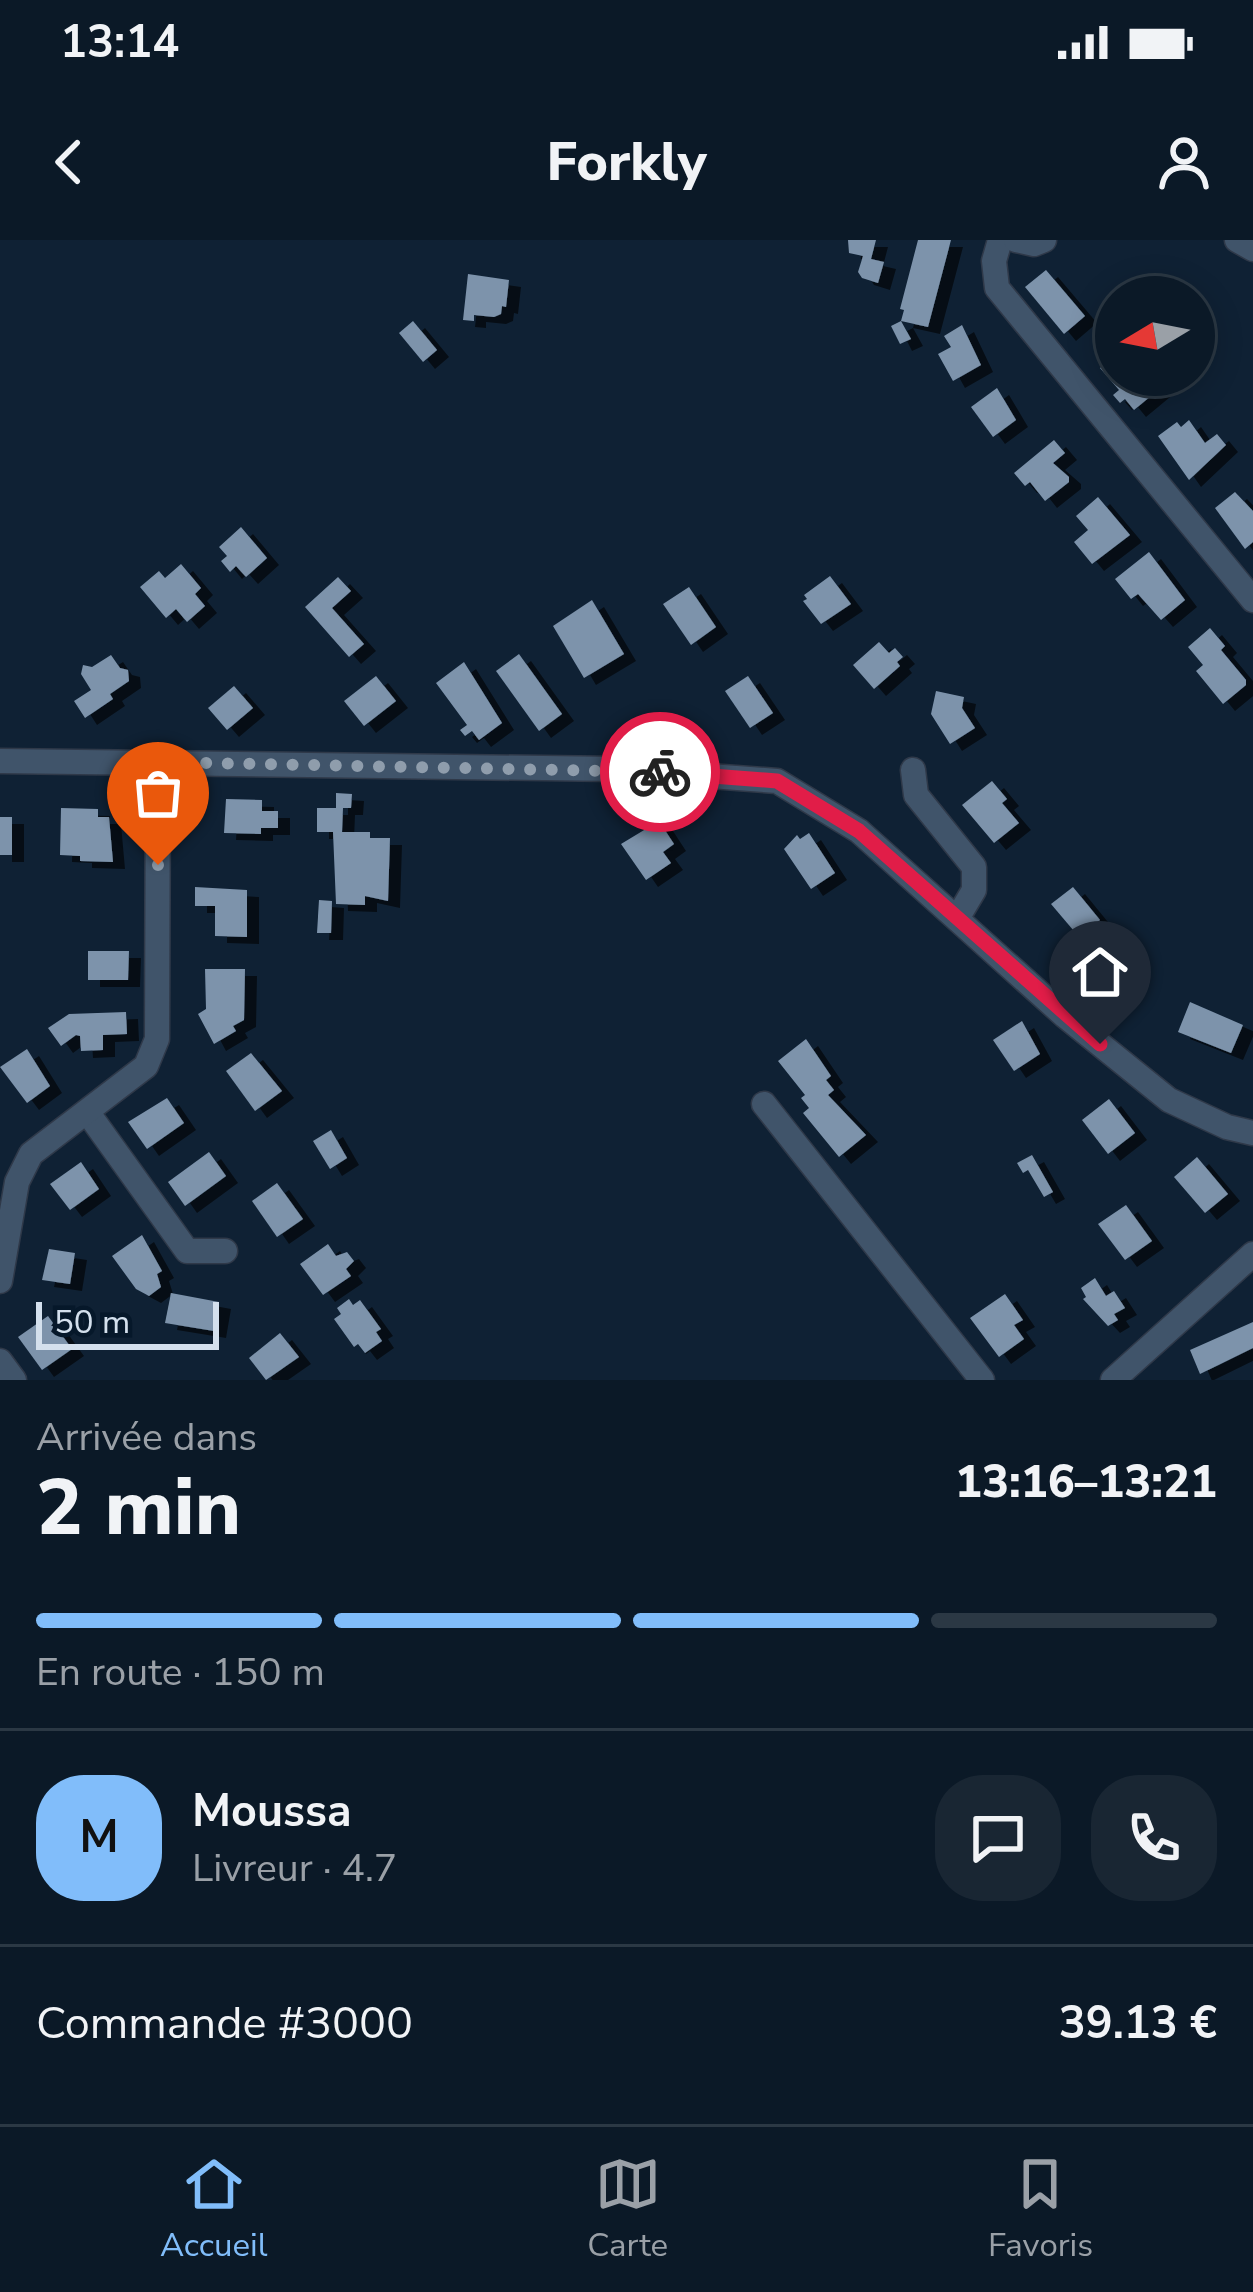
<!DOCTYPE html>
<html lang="fr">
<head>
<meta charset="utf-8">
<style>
	:root { --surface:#0b1927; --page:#192633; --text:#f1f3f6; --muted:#9aa0a7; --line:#2b3844; --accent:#81bdfa }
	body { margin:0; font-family:"Nunito Sans",sans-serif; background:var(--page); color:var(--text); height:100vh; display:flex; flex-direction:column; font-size:45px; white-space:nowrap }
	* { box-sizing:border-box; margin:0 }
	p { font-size:39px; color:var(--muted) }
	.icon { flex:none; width:66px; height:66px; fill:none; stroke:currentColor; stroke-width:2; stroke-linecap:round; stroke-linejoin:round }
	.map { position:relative; height:1140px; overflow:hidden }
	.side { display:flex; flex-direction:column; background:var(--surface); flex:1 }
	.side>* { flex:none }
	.needle { width:78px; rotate:260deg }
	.fabs { position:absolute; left:1095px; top:36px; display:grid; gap:24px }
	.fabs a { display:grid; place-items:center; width:120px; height:120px; border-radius:50%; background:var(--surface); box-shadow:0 6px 30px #0003,0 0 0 3px var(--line); font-size:60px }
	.scale { position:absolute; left:36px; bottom:30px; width:183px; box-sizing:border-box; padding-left:12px; border:6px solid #d4e0ed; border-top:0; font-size:33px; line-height:42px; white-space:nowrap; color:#d4e0ed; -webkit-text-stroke:9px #06182a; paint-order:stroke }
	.pin { position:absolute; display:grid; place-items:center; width:102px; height:102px; color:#fff; margin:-123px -51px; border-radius:50% 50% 50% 0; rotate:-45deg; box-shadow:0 0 12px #0007 }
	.pin .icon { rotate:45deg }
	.courier { position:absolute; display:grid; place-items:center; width:120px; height:120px; margin:-60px; border:9px solid #e11d48; border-radius:50%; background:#fff; color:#222; box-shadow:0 3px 15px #0007 }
	.head em { font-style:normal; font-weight:800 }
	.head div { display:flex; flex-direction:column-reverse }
	.head { display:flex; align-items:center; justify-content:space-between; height:204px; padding:0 36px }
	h1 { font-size:78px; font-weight:800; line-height:90px }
	.bar { display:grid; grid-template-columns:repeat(4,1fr); gap:18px 12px; align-content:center; height:144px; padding:0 36px }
	.bar i { height:15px; border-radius:9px; background:var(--line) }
	.bar .active { background:var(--accent) }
	.bar p { grid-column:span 4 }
	.line { display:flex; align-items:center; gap:30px; padding:0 36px; border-top:3px solid var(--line) }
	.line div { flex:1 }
	.round { display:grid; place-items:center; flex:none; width:126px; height:126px; border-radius:48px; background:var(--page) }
	.status { display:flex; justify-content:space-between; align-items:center; height:84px; padding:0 60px; background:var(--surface); direction:ltr }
	.status svg { height:33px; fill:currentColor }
	header { display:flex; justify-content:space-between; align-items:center; height:156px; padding:0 36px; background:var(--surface); font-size:54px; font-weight:800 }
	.tab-bar { display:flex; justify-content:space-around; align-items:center; height:168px; border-top:3px solid var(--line); background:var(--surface); font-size:33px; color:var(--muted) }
	.tab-bar a { display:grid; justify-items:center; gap:6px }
	.tab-bar .active { color:var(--accent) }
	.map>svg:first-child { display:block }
	.building { fill:#7d93ab; filter:url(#shadow) }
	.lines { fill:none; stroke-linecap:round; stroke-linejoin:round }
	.minor-casing { stroke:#2f3949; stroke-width:27 }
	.minor { stroke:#40546a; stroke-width:24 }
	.done { stroke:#8f9dac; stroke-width:12; stroke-dasharray:0 21.6 }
	.route { stroke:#e11d48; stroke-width:15 }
</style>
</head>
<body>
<div class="status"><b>13:14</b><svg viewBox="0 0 49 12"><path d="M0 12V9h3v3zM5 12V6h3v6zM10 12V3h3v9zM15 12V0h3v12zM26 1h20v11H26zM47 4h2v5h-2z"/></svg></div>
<header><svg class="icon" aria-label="back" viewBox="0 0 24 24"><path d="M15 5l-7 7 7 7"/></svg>Forkly<svg class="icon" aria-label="person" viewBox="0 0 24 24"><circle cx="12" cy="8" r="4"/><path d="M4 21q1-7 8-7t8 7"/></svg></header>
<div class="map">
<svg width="1253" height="1140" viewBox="0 0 1253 1140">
	<defs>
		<filter id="shadow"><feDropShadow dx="12" dy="7" stdDeviation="0" flood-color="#0009"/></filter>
	</defs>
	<rect width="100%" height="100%" fill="#0f2134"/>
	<!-- building -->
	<g class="building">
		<polygon points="848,0 876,0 871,19 884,22 878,43 862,38 858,32 863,16 849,13"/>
		<polygon points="918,0 951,0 928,87 901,81 911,99 900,104 891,86 901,81 904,70 900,69"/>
		<polygon points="1046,30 1085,76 1064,94 1025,47"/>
		<polygon points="468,34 509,40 506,67 502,66 501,74 494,77 474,75 474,81 463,80"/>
		<polygon points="413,81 437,110 423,122 399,93"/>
		<polygon points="962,85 981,125 953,141 938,114 951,107 944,96"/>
		<polygon points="1116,116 1116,135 1153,135 1163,146 1134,170 1125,159 1120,163 1113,155 1119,150 1100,128"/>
		<polygon points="997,148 1016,180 993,197 971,167"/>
		<polygon points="1189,180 1205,203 1217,194 1226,205 1189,240 1158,196 1177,182 1181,187"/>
		<polygon points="1054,200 1065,213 1053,223 1069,237 1069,242 1045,261 1030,242 1025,246 1014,233"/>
		<polygon points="1235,252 1253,271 1253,302 1245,309 1215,268"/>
		<polygon points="1098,257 1130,295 1092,324 1074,302 1088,290 1076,276"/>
		<polygon points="241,287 267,318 246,337 236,326 230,332 221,321 227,316 219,307"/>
		<polygon points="1149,312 1185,360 1161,380 1138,354 1131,359 1115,339"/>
		<polygon points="181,324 201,348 195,354 205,366 187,382 176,369 166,378 140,347 159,331 165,338"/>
		<polygon points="830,336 851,364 821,384 803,361 807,359 804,355"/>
		<polygon points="338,337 351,351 332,368 364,404 349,417 305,367"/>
		<polygon points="689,347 716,387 691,405 663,364"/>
		<polygon points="592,360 624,414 584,438 553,386"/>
		<polygon points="1210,388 1225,406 1221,410 1246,440 1246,445 1223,464 1196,431 1203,425 1188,407"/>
		<polygon points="879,402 889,413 895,408 903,417 897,422 900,426 874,449 853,425"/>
		<polygon points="519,414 562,474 539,491 496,431"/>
		<polygon points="111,415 120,428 128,430 129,441 110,454 113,459 85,478 74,461 91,450 81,434 83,425 92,427"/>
		<polygon points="464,422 502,483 479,500 472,491 465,496 460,490 467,485 436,443"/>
		<polygon points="376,436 396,461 364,486 344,461"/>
		<polygon points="748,436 773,473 750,488 725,451"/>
		<polygon points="234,446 253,468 227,490 208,468"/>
		<polygon points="936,451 964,457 962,468 975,488 950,504 931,474"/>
		<polygon points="992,541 1007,559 1002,563 1019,583 994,603 962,565"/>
		<polygon points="336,553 352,554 351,568 343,568 342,592 370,592 370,598 390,598 388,661 365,656 365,665 336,664 333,592 317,592 317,568 336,568"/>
		<polygon points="226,559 262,560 262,571 278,571 278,588 261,588 261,594 224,593"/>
		<polygon points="61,568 98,569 98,577 109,577 113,622 80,621 80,616 60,615"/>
		<rect x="0" y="577" width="12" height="38"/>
		<polygon points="659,581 674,604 663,612 671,623 646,640 621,604"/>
		<polygon points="809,593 835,633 811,649 784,609 797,595 800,599"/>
		<polygon points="195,647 247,650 247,697 215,696 215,666 195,666"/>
		<polygon points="1073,647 1100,680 1079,697 1051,664"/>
		<polygon points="319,660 332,661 331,693 317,693"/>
		<polygon points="88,711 129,711 128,740 88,740"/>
		<polygon points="205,729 245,729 244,780 233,786 236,791 214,804 198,774 206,769"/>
		<polygon points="1190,762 1243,785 1231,813 1178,792"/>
		<polygon points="126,772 127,794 103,795 103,810 81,811 80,796 76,795 61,806 48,788 69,774"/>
		<polygon points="1022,781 1040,814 1014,831 993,800"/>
		<polygon points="806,799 831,836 826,840 834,850 828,855 866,895 839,917 803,873 809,868 801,858 805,855 778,821"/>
		<polygon points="27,809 50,846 27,863 0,827"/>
		<polygon points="251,813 282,851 255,871 226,831"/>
		<polygon points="167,858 184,883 147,909 128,882"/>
		<polygon points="1109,859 1135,893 1108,914 1082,880"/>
		<polygon points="331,890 347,918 330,929 313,901"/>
		<polygon points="209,912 226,936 185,966 168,942"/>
		<polygon points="1032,915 1053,952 1044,957 1028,930 1023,933 1017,923"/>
		<polygon points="1197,917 1228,954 1205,973 1174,937"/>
		<polygon points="81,922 99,949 70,970 50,944"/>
		<polygon points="277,943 303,979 277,997 252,961"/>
		<polygon points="1126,965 1152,1001 1125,1020 1098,984"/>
		<polygon points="142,995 162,1031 157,1034 161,1047 149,1056 136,1049 112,1016"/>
		<polygon points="328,1004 336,1016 347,1012 354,1021 346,1029 351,1036 323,1055 300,1024"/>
		<polygon points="49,1009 75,1013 70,1044 42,1040"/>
		<polygon points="1095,1038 1106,1056 1114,1051 1125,1068 1114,1074 1118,1080 1108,1086 1083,1059 1086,1057 1081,1048"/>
		<polygon points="171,1053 219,1062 214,1091 165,1083"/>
		<polygon points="1005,1054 1023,1080 1014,1085 1024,1099 999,1117 970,1078"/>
		<polygon points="349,1059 353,1065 360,1060 381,1089 376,1092 382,1101 365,1113 358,1104 354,1107 334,1079 341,1074 337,1068"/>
		<polygon points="48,1076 72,1109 42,1130 18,1097"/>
		<polygon points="1253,1082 1253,1108 1200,1134 1190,1110"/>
		<polygon points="280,1093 299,1117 266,1140 249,1118"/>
	</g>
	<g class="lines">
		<!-- minor casing -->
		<g class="minor-casing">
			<g id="minor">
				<polyline points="1000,0 994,21 997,48 1253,360"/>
				<polyline points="1016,0 1034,4 1044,0"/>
				<polyline points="1237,0 1253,9"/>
				<polyline points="0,521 615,529 777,541 859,591 1065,776 1169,860 1227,887 1253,893"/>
				<polyline points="913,530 916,555 974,627 974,650 958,677"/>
				<polyline points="764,864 982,1140"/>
				<polyline points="88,873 187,1011 225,1011"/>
				<polyline points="0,1041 17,942 31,914 146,826 157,799 158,522"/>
				<polyline points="0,1121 14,1140"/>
				<polyline points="1113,1140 1253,1014"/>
			</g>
		</g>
		<!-- minor -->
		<use href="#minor" class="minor"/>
	</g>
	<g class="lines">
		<!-- done -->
		<polyline class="done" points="158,625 158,522 660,532"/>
		<!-- route -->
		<polyline class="route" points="660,532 777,541 859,591 1100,804"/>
	</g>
</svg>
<div class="fabs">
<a><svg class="needle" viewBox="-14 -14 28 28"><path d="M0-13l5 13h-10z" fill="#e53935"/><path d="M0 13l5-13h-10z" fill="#9aa0a7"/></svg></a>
</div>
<div class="scale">50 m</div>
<div class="pin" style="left:158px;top:625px;background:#ea580c"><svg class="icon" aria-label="bag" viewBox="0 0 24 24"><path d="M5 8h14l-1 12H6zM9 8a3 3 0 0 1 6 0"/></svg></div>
<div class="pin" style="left:1100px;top:804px;background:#1f2937"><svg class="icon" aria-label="home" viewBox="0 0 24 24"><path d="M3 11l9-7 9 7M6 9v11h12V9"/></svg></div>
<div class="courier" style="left:660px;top:532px"><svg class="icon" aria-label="bike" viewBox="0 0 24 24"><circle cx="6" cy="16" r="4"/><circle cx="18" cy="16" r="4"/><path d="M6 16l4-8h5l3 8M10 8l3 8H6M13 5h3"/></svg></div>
</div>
<section class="side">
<div class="head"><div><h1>2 min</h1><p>Arrivée dans</p></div><em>13:16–13:21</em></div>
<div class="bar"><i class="active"></i><i class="active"></i><i class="active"></i><i></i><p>En route · 150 m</p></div>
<div class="line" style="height:216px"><b class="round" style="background:var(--accent);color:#111">M</b><div><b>Moussa</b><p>Livreur · 4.7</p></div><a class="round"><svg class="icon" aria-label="chat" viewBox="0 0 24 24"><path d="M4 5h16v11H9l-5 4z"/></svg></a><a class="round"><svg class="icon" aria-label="phone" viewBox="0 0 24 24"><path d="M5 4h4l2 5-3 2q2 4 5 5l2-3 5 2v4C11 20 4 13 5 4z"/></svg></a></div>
<div class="line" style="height:156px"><div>Commande #3000</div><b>39.13 €</b></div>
</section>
<nav class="tab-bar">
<a class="active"><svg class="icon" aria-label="home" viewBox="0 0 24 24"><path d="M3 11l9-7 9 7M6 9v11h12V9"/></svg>Accueil</a>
<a><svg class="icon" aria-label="map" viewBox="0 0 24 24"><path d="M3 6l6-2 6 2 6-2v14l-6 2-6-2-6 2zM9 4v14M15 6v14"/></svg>Carte</a>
<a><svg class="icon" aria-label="saved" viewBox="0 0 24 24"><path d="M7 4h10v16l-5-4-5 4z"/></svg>Favoris</a>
</nav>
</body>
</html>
